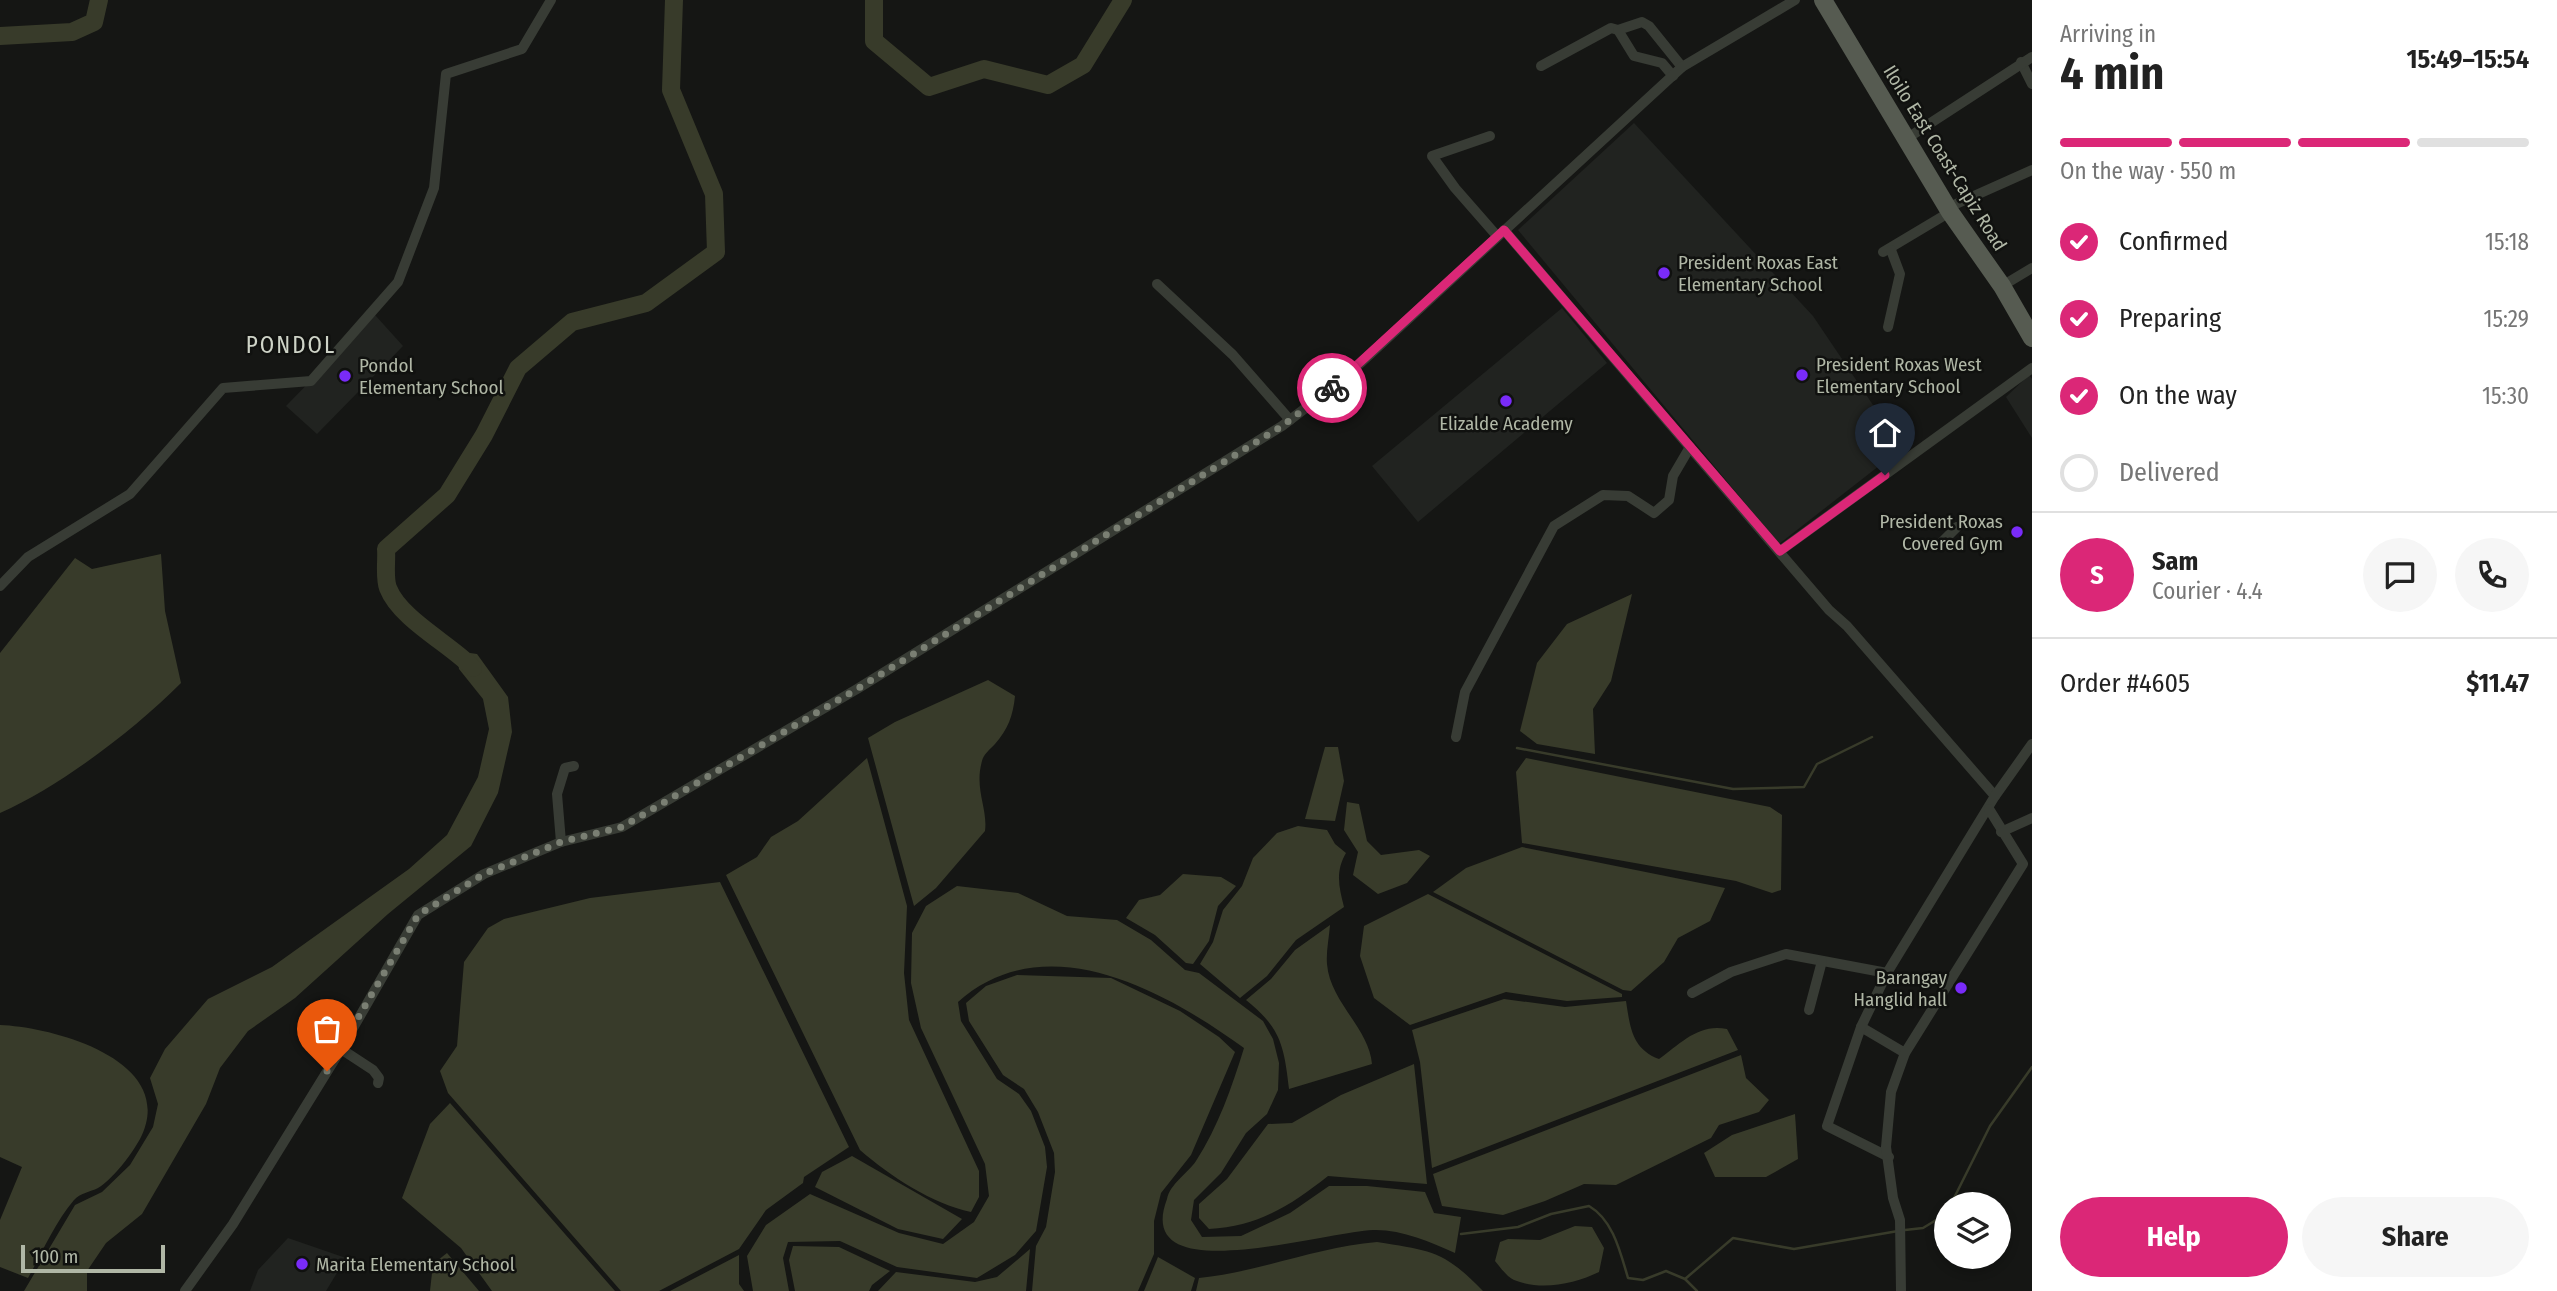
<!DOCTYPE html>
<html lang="en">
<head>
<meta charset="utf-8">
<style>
	:root { --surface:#fff; --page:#f6f6f6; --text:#222; --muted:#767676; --line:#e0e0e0; --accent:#db2777 }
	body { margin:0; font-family:"Fira Sans Condensed",sans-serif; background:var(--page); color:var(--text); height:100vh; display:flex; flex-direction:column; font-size:26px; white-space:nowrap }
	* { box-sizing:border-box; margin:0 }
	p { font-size:23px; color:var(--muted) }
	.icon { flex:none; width:38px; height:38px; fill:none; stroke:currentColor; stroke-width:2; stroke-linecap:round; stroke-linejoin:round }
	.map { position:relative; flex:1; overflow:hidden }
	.side { display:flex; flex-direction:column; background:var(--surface); width:525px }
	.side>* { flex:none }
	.controls { position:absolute; left:1934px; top:1192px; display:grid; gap:14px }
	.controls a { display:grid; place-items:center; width:77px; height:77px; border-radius:50%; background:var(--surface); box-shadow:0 4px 10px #0003; font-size:35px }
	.scale { position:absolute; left:21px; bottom:18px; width:144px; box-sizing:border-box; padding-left:7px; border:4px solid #b0b7a6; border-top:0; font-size:19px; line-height:24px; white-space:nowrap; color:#b0b7a6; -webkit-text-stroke:5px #10110f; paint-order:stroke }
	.pin { position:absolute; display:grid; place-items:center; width:60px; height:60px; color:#fff; margin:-72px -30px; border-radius:50% 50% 50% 0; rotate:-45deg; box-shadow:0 0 7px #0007 }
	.pin .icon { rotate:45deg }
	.courier { position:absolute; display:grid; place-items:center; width:70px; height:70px; margin:-35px; border:5px solid #db2777; border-radius:50%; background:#fff; color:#222; box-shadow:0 2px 9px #0007 }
	.summary em { font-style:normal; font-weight:700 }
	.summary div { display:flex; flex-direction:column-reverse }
	.summary { display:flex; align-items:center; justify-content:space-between; height:119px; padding:0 28px }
	h1 { font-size:46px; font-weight:700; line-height:52px }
	.bar { display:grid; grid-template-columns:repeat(4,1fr); gap:10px 7px; align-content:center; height:84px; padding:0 28px }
	.bar i { height:9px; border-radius:5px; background:var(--line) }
	.bar .on { background:var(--accent) }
	.bar p { grid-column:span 4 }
	.line { display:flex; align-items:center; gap:18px; padding:0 28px; border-top:2px solid var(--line) }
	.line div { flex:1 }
	.round { display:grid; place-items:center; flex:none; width:74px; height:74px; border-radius:37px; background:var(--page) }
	ol { padding:0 28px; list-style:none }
	li { display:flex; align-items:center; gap:21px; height:77px }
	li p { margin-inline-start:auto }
	li .icon { padding:7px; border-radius:50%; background:var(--accent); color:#fff; stroke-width:4 }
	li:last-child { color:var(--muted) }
	li i { width:38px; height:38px; border:4px solid var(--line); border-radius:50% }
	.button { display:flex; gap:14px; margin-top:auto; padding:14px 28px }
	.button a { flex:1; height:80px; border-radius:42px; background:var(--accent); color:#fff; font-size:28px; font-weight:700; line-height:80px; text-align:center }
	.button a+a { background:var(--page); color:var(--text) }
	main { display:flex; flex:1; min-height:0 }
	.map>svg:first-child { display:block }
	.built { fill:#212320 }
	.water { fill:#383b2a }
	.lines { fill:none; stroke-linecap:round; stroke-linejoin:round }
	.stream { stroke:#383b2a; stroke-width:2.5 }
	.river { stroke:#383b2a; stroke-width:18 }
	.minor { stroke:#383c35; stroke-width:10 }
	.primary { stroke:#565b51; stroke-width:18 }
	.done { stroke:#7a7f73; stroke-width:7; stroke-dasharray:0 12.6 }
	.route { stroke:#db2777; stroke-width:9 }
	.poi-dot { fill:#792bf8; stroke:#10110f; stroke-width:2.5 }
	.labels { text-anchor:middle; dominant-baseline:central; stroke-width:5; stroke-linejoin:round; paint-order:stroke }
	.street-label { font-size:19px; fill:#b0b7a6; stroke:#10110f }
	.poi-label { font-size:19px; fill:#b0b7a6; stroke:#10110f; text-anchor:start }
	.quarter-label { font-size:23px; letter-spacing:2px; fill:#ced3c7; stroke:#10110f }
</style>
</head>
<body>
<main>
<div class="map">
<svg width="2032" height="1291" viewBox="0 0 2032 1291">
	<rect width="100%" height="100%" fill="#151614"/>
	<!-- built -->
	<g class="built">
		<polygon points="1634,123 1813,316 1902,448 1779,544 1518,230"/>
		<polygon points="1562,308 1607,363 1418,522 1372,466"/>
		<polygon points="375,315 403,346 317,434 286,406"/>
		<polygon points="2029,375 2032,379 2032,438 2006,397"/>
		<polygon points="288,1238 346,1258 326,1291 250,1291 258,1270"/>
	</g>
	<!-- water -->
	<g class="water">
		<path d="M161 554 165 611 181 683C134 730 61 786 0 813V653L75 558 92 569Z"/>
		<polygon points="1632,594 1611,681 1593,709 1595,754 1537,744 1520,731 1537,663 1567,624"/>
		<polygon points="456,651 477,654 508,697 512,732 498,793 471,846 388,914 295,998 248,1031 220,1068 206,1104 142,1214 106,1243 87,1271 87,1291 24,1291 75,1205 102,1192 130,1165 153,1127 158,1104 150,1078 165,1049 208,999 272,967 409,869 447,835 478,777 489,729 483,699 459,669"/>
		<path d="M988 680 1015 696C1013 716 1008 729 995 744 990 749 983 755 982 761 974 789 988 808 985 831L936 888 914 906 868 738 895 722Z"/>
		<polygon points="1325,747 1338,747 1344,781 1335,821 1305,819"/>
		<path d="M867 758 907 906 904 973 909 1020 979 1171V1197L971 1212C932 1204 890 1176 860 1150L726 875 757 857 771 837 798 821Z"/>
		<polygon points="1526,758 1770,807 1782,815 1781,890 1772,893 1736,881 1522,843 1516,772"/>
		<polygon points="1347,802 1359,804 1367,841 1381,855 1419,850 1430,856 1407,883 1378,894 1353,875 1358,852 1344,830"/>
		<path d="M1298 826 1327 830 1335 844 1346 853C1335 872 1339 887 1344 907L1296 940 1267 976 1240 998 1200 964 1213 942 1223 910 1242 886 1253 858 1277 833Z"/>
		<polygon points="1522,847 1725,888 1710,921 1678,938 1664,962 1631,991 1623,990 1433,892 1466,868"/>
		<polygon points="1183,874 1221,877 1236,886 1218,906 1209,941 1193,964 1186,963 1155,935 1126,918 1139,900 1160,895"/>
		<polygon points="720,882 849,1147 804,1177 803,1183 766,1210 739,1249 659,1291 621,1291 448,1093 440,1071 457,1046 464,962 488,928 504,919 590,898"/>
		<path d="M957 886 1018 893 1067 916 1117 920 1151 940 1185 970 1199 973 1263 1021 1273 1039 1279 1063 1278 1090 1267 1114 1246 1133 1221 1173 1194 1200 1191 1220 1202 1237 1241 1236 1290 1213 1329 1186H1367L1425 1192 1434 1213 1461 1217 1455 1253C1431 1242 1400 1229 1373 1230 1317 1233 1132 1291 1167 1199 1170 1184 1187 1174 1196 1161 1218 1127 1232 1087 1244 1048 1165 991 1046 924 958 1002L961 1021 997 1079 1019 1094 1031 1111 1045 1147 1047 1167 1036 1231 1015 1255 977 1278 897 1267 840 1241 788 1242 783 1258 789 1291H753L747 1256 766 1225 810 1194 899 1233 943 1244 974 1222 989 1196 985 1164 921 1028 911 983 912 933 926 906Z"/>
		<polygon points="1428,894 1622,994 1622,997 1567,1001 1506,992 1410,1025 1374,998 1360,956 1364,926"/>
		<path d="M1330 925C1329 938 1326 952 1327 964 1330 1002 1369 1028 1372 1064L1289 1089C1284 1046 1281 1028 1246 1000L1271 979 1295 950Z"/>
		<polygon points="1017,975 1111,978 1180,1011 1219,1037 1235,1052 1191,1155 1161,1193 1154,1221 1154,1254 1138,1291 1032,1291 1036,1246 1046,1227 1055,1172 1054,1153 1038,1112 1024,1089 1003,1075 969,1021 966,1003 986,986"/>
		<path d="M1504 999 1565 1007 1626 1001C1630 1027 1632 1049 1659 1059 1681 1043 1699 1023 1727 1029L1738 1050 1432 1168 1420 1062 1412 1030Z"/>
		<path d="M0 1025C54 1027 180 1061 140 1139 131 1155 113 1179 98 1188 90 1192 80 1193 74 1200 55 1222 42 1253 28 1278L0 1267V1220L22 1167 0 1157Z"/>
		<polygon points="1741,1055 1746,1078 1769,1100 1759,1112 1719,1125 1711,1138 1616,1185 1584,1184 1545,1201 1503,1215 1442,1206 1433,1174"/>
		<path d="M1414 1064 1427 1184 1328 1176C1291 1205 1258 1227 1209 1229L1199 1218V1204L1227 1179 1268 1124 1292 1123 1341 1095Z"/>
		<polygon points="450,1103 615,1291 492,1291 461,1248 402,1198 430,1124"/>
		<polygon points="1795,1114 1798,1159 1766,1177 1715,1177 1704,1153 1732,1135"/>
		<polygon points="852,1156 962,1219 943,1239 898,1229 815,1187 822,1172"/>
		<path d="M1575 1226 1592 1227 1604 1248 1599 1272C1574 1284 1541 1291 1514 1280 1507 1277 1500 1267 1495 1261L1500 1242 1508 1239 1540 1240Z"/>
		<path d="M1377 1242C1432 1251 1443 1250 1483 1291H1196L1199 1278C1260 1272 1316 1247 1377 1242Z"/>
		<polygon points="793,1246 839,1247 890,1271 872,1285 869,1291 795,1291 789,1260"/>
		<polygon points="1030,1249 1026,1291 878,1291 896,1272 975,1282 997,1277"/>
		<polygon points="447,1253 479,1291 430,1291 433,1264"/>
		<polygon points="739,1255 739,1284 744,1291 670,1291"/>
		<polygon points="1158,1257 1195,1278 1191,1291 1144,1291"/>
	</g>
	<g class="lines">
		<!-- stream -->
		<g class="stream">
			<polyline points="1517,748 1733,789 1804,787 1817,764 1872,737"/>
			<polyline points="1951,1204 1990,1126 2032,1067"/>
			<polyline points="1905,1230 1923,1228 1946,1214"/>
			<path d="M1461 1234 1518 1227 1551 1214 1589 1206C1613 1220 1620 1251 1628 1278L1643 1280 1666 1271 1685 1279 1697 1291"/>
			<polyline points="1685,1279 1733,1238 1794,1249 1898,1231"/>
		</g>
		<!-- river -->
		<g class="river">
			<polyline points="874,0 874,41 929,87 984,69 1048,85 1083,65 1123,0"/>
			<polyline points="0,36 72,32 94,22 99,0"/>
			<path d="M473 668C450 644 400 619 388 588 384 578 387 560 386 549L447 495 484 435 518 368 572 322 646 303 716 252 714 194 671 90 674 0"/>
		</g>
		<!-- minor -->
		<g class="minor">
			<polyline points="2021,62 2032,84"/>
			<polyline points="1541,66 1611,28 1618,30"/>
			<polyline points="1673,76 1662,63 1634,56 1618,30 1642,22 1649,26 1682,67"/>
			<polyline points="1490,136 1432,156 1455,188 1497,236"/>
			<polyline points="1906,139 2032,57"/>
			<polyline points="1947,208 2032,170"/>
			<polyline points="1504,230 1829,610 1847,626 1995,796"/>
			<polyline points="1883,252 1950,212"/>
			<polyline points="1157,284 1233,355 1290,420"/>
			<polyline points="2002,286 2032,268"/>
			<polyline points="1888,327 1900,274 1891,250"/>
			<polyline points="1940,544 1957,527"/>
			<polyline points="1780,551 2032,368"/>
			<polyline points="0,586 28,557 130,494 223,388 311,381 398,282 434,188 446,74 522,49 551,0"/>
			<polyline points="1456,737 1465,692 1554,526 1603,495 1628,496 1654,513 1669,500 1673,476 1690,447"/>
			<polyline points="2001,832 2032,818"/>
			<polyline points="561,842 557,794 565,768 574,766"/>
			<polyline points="1692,993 1731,972 1786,954 1887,973"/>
			<polyline points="1809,1010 1822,961"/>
			<polyline points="1861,1027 1905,1053"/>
			<polyline points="341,1049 373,1070 379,1078 378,1083"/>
			<polyline points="1889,1157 1827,1126 1861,1027 1887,973 1995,796 2032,744"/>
			<polyline points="185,1291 233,1224 341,1049 418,915 484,874 561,842 622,827 857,689 1282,426 1341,381 1682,67 1795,0"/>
			<polyline points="1901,1291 1900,1220 1893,1198 1886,1147 1891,1092 1905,1053 2023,864 1989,809"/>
		</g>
		<!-- primary -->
		<polyline class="primary" points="1823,0 1950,212 2002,286 2032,338"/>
	</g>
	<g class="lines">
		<!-- done -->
		<polyline class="done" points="327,1071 418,915 484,874 561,842 622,827 857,689 1282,426 1332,388"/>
		<!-- route -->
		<polyline class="route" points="1332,388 1504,230 1780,551 1885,475"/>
	</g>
	<!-- markers -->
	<g class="poi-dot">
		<circle cx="1664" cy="273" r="7"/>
		<circle cx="1802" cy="375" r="7"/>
		<circle cx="345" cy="376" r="7"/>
		<circle cx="1506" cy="401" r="7"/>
		<circle cx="2017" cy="532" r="7"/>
		<circle cx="1961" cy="988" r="7"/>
		<circle cx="302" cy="1264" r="7"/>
	</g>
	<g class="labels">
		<!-- street labels -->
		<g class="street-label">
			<text transform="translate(1945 158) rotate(58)">Iloilo East Coast-Capiz Road</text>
		</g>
		<!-- poi labels -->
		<g class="poi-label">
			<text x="1678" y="262">President Roxas East<tspan x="1678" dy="22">Elementary School</tspan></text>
			<text x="1816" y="364">President Roxas West<tspan x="1816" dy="22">Elementary School</tspan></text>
			<text x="359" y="365">Pondol<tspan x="359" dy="22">Elementary School</tspan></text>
			<text x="1506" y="423" text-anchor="middle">Elizalde Academy</text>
			<text x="2003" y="521" text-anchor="end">President Roxas<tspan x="2003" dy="22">Covered Gym</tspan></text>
			<text x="1947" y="977" text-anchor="end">Barangay<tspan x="1947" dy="22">Hanglid hall</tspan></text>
			<text x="316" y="1264">Marita Elementary School</text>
		</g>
		<!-- quarter labels -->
		<g class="quarter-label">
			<text x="291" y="345">PONDOL</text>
		</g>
	</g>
</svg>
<div class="controls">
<a><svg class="icon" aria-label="layers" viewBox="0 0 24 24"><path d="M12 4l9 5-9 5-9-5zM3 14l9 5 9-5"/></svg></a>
</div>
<div class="scale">100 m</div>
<div class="pin" style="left:327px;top:1071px;background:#ea580c"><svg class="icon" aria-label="bag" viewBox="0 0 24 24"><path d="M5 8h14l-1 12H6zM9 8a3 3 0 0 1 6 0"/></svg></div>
<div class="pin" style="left:1885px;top:475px;background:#1f2937"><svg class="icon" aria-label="home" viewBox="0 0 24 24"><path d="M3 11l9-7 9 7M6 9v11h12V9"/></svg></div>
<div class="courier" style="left:1332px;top:388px"><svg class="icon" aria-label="bike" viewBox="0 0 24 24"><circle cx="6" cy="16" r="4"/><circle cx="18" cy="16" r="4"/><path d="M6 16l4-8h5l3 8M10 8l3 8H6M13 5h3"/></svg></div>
</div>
<section class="side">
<div class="summary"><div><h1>4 min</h1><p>Arriving in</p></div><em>15:49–15:54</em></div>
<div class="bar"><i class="on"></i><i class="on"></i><i class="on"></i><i></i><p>On the way · 550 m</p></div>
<ol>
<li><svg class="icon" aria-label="check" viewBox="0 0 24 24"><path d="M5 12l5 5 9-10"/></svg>Confirmed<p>15:18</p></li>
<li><svg class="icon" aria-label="check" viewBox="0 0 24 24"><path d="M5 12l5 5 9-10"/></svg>Preparing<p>15:29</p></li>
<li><svg class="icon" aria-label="check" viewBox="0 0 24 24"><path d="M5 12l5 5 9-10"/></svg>On the way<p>15:30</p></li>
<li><i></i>Delivered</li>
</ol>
<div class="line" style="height:126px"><b class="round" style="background:var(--accent);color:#fff">S</b><div><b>Sam</b><p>Courier · 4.4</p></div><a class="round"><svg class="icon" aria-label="chat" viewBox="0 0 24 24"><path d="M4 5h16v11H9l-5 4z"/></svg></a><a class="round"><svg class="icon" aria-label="phone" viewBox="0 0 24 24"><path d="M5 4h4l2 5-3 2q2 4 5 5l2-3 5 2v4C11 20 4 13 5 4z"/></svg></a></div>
<div class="line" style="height:91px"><div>Order #4605</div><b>$11.47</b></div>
<div class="button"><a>Help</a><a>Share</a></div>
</section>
</main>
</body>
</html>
